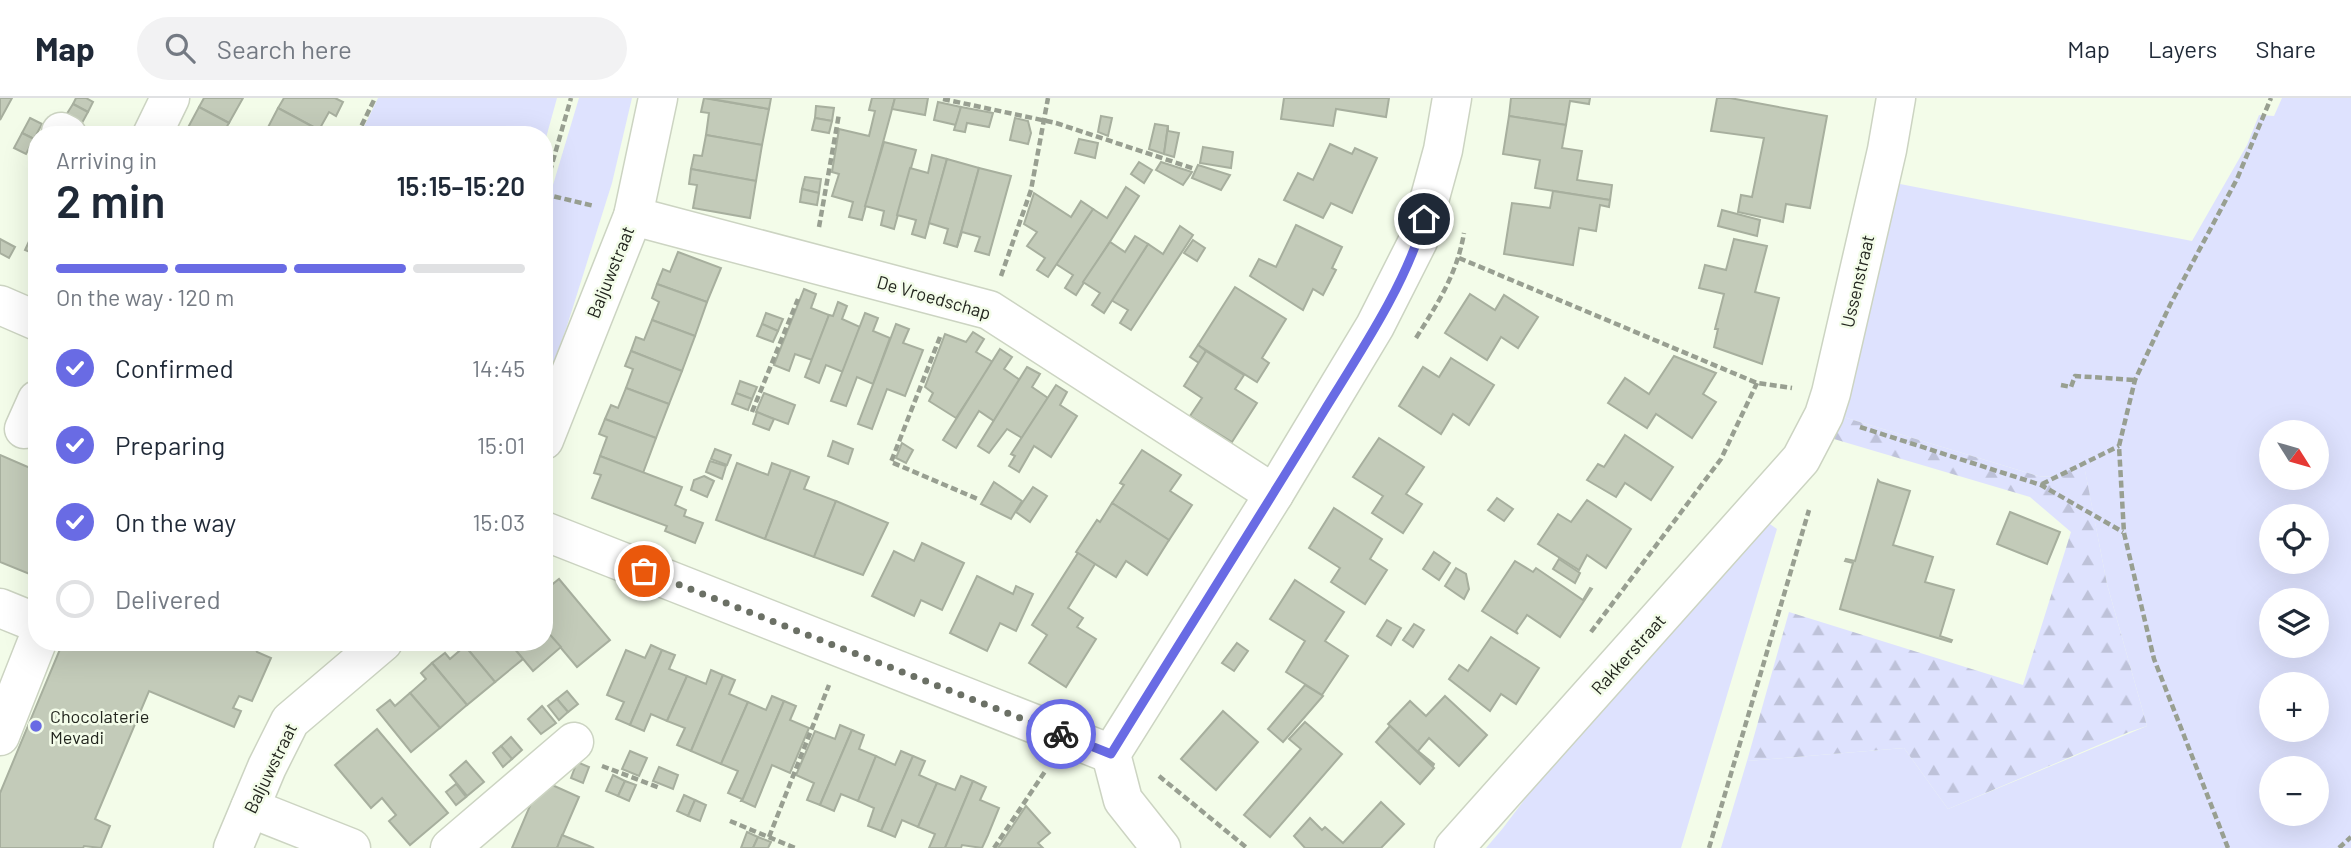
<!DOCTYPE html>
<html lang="en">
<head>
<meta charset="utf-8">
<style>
	:root { --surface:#fff; --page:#f2f2f3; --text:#1f2937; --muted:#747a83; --line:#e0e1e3; --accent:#696be4 }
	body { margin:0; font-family:Barlow,sans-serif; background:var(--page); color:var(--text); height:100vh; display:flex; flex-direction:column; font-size:26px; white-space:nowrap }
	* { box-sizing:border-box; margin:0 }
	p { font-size:23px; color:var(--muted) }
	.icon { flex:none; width:38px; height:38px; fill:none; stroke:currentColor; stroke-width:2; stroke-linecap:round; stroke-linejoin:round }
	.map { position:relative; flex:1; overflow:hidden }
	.drawer { position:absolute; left:28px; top:28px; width:525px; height:525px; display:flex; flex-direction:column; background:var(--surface); border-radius:28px; box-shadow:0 7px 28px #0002 }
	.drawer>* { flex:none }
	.needle { width:46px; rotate:127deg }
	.buttons { position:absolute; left:2259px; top:322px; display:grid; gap:14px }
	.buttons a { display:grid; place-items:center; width:70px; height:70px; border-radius:50%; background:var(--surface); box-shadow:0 7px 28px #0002; font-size:35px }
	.pin { position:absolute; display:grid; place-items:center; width:60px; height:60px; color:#fff; margin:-30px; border:4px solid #fff; border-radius:50%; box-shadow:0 2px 7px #0007 }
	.courier { position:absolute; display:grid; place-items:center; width:70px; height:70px; margin:-35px; border:5px solid #696be4; border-radius:50%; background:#fff; color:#222; box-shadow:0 2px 9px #0007 }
	.overview em { font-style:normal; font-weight:600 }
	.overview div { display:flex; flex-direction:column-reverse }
	.overview { display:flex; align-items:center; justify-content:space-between; height:119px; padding:0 28px }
	h1 { font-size:46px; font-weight:600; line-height:52px }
	.bar { display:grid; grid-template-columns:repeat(4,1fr); gap:10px 7px; align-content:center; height:84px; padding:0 28px }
	.bar i { height:9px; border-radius:5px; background:var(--line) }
	.bar .current { background:var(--accent) }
	.bar p { grid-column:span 4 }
	ol { padding:0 28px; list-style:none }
	li { display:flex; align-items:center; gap:21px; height:77px }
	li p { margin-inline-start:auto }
	li .icon { padding:7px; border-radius:50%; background:var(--accent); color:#fff; stroke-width:4 }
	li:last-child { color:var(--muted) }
	li i { width:38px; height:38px; border:4px solid var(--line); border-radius:50% }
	header { display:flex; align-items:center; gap:42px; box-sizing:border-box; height:98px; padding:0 35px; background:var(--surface); border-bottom:2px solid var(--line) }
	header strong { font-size:33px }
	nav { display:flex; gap:38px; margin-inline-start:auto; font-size:24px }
	.search { width:490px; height:63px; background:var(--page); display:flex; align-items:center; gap:18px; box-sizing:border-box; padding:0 24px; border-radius:38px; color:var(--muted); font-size:26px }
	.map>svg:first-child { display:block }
	.green { fill:#dee2fe; fill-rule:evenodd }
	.forest { fill:url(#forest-firs) }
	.building { fill:#c3cbb9; stroke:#a7af9e; stroke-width:2 }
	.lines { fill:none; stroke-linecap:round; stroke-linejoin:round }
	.minor-casing { stroke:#ccd4c2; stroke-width:41 }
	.path { stroke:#989f91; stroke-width:4.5; stroke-dasharray:7 3.5; stroke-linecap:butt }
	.minor { stroke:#fff; stroke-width:38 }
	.done { stroke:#6b7065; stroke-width:7; stroke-dasharray:0 12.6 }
	.route { stroke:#696be4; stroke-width:9 }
	.poi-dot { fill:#696be4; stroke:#f3fce9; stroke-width:2.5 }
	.labels { text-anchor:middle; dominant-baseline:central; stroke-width:5; stroke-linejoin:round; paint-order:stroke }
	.street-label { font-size:18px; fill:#22251e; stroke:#f3fce9 }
	.poi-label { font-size:18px; fill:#22251e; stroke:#f3fce9; text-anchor:start }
</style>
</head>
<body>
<header>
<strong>Map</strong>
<div class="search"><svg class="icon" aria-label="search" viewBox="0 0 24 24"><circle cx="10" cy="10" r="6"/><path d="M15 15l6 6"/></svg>Search here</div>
<nav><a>Map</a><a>Layers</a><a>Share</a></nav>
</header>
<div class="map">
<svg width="2351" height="750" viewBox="0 0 2351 750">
	<defs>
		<pattern id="forest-firs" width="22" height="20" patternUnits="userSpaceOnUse" patternTransform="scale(1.75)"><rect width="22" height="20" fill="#dee2fe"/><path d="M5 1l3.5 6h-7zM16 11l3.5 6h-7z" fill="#bec2d9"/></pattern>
	</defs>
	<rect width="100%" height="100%" fill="#f3fce9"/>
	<!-- green -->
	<g class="green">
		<polygon points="378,0 557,0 544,47 544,37 360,37"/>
		<polygon points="579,0 632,0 612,85 567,228 544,290 544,117"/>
		<path d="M2282 0H2351V750H1721L1747 663 1904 650 1948 711 2147 628 2107 486 2084 368C2063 371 2065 381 2038 378L1840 318 1895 85 2192 143 2247 47 2259 17 2274 18ZM2272 334H2317V380H2272ZM2272 418H2317V464H2272ZM2272 502H2317V548H2272ZM2272 586H2317V632H2272ZM2272 670H2317V716H2272Z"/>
		<polygon points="1767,424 1777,431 1681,750 1486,750 1503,730 1609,589"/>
	</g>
	<!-- forest -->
	<path class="forest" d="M1840 318 2038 378C2065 381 2063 371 2084 367L2107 486 2147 628 2129 634 1948 711 1904 650 1747 663 1789 514 2023 587 2071 434 2030 399 1834 341Z"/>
	<!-- building -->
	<g class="building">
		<polygon points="0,0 12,0 0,22"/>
		<polygon points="76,0 86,0 93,4 88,14 73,6"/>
		<polygon points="204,0 243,0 229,25 199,9"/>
		<polygon points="284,0 335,0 343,4 336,18 329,14 319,32 278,10"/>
		<polygon points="704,0 769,11 762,47 706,37 709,15 701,14"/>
		<polygon points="706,0 771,0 769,11"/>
		<polygon points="872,0 895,0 862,122 849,119 853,104 832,98 839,76 832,74 839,31 869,38 875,13 869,12"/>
		<polygon points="895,0 928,0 925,17 892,11"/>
		<polygon points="1284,0 1389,0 1386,19 1336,11 1333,28 1281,21"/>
		<polygon points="1511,0 1590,0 1589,6 1570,3 1566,27 1509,18"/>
		<polygon points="1717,0 1730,0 1827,18 1810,110 1786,106 1783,124 1738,114 1741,97 1752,99 1764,40 1711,33"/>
		<polygon points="938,4 961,9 956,27 934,22"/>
		<polygon points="73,6 88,14 82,25 66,17"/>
		<polygon points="816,8 834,10 832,23 815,20"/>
		<polygon points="199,9 229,25 222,37 184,37"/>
		<polygon points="961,9 993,15 989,29 967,25 965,34 954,32"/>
		<polygon points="278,10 319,32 317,37 264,37"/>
		<polygon points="1101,18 1112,20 1108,38 1098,34"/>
		<polygon points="1509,18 1566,27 1562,50 1582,53 1577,82 1612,87 1610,102 1535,90 1540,62 1503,56"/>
		<polygon points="30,20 42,26 34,41 22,35"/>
		<polygon points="815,20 832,23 829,35 812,32"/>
		<polygon points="1015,20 1028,23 1031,35 1028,46 1010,42"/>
		<polygon points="1155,26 1168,28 1164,56 1149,51"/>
		<polygon points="1168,28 1168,33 1179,35 1174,59 1164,56"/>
		<polygon points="22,35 34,41 26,56 14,50"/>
		<polygon points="706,37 762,47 756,83 691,71 694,57 702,58"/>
		<polygon points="1079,41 1098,45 1095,60 1075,55"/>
		<polygon points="884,44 916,52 894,131 881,127 884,113 865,108"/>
		<polygon points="1330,46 1352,56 1355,50 1377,60 1352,115 1331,105 1323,120 1284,102 1298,75 1313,82"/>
		<polygon points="1203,49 1233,54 1231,70 1200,65"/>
		<polygon points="932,57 947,61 925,140 912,136 916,122 897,117 910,70 928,75"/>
		<polygon points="947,61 979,70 957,149 944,145 948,131 929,125"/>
		<polygon points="1139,64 1152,72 1144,85 1131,76"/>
		<polygon points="1161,64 1192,74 1183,87 1156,72"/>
		<polygon points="1198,67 1230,77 1221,92 1192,80"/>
		<polygon points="979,70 1011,78 989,157 975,153 980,139 962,134 957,149"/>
		<polygon points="691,71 756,83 750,120 693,110 697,87 689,86"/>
		<polygon points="805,79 821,81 819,95 802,91"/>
		<polygon points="1126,89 1139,98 1076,197 1065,190 1073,177 1056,166 1093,111 1107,120"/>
		<polygon points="802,91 819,95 817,107 800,104"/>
		<polygon points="1553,93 1610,102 1609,109 1600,107 1596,133 1579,130 1573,167 1504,156 1512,105 1550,110"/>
		<polygon points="1034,95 1071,119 1081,103 1093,111 1048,179 1037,172 1045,160 1027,148 1037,134 1024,126"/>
		<polygon points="1722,112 1760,122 1757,138 1718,128"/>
		<polygon points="1296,127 1342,149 1332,170 1336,172 1323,197 1313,191 1303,212 1250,178 1259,161 1276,169"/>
		<polygon points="1180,128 1193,137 1131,232 1120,225 1128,212 1111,202 1148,146 1163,156"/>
		<polygon points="1135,138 1148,146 1104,215 1092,207 1100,195 1083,184 1110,144 1125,154"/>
		<polygon points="31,139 37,141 37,157 25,152"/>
		<polygon points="0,141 15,149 9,160 0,155"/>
		<polygon points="1734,141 1767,148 1755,194 1779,200 1762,266 1714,249 1718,231 1715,231 1724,196 1699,190 1705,167 1726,172"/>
		<polygon points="1193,142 1205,150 1197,163 1184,155"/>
		<polygon points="678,154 721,170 707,204 657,186 663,171 670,174"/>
		<polygon points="657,186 707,204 695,238 652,222 659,204 652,200"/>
		<polygon points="1235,189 1286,221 1262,260 1269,265 1257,284 1198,247"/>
		<polygon points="804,191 816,196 811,210 829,217 812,262 795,256 789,273 774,267"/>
		<polygon points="1470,196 1495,212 1504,197 1538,219 1518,250 1501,239 1487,262 1445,235"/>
		<polygon points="838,204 847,208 842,221 860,229 843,274 826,267 819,285 805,279 829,217 833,218"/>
		<polygon points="766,215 783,221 778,233 762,226"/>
		<polygon points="865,215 878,220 873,233 890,240 873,286 857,279 846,308 831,303"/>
		<polygon points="652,222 695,238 682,273 631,253 636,239 644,242"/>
		<polygon points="762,226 778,233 773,244 757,238"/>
		<polygon points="896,226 909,231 903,245 923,252 905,298 887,291 872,331 858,326"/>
		<polygon points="973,234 984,241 976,254 993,264 956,320 929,303 933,295 925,289 945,236 966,244"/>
		<polygon points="1198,247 1206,253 1199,265 1190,259"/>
		<polygon points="1000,251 1012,259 1004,271 1020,282 994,323 979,313 956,350 943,342"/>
		<polygon points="631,253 682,273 669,306 626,290 633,271 625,268"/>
		<polygon points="1206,253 1244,277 1235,291 1257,305 1232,344 1190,318 1202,300 1184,288"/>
		<polygon points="1674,258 1716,275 1703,296 1716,304 1692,340 1656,316 1647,330 1608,305 1625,280 1649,296"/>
		<polygon points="1451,260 1494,287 1469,327 1453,316 1441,336 1399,308 1423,269 1439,279"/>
		<polygon points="1027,269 1040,276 1032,289 1048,300 1022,340 1007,331 989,355 978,348"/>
		<polygon points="740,283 757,289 752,301 736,295"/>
		<polygon points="1056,287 1067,294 1060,307 1077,318 1051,359 1034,348 1019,374 1009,368 1015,358 1011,356"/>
		<polygon points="626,290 669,306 656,340 605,321 611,307 618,310"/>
		<polygon points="736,295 752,301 748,312 732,306"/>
		<polygon points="764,295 795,307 788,326 756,314"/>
		<polygon points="757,314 774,321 769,332 753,326"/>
		<polygon points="605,321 656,340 643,375 600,358 607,339 599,336"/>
		<polygon points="1625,337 1673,369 1651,402 1625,385 1616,399 1587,382 1598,366 1604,369"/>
		<polygon points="1379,340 1424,369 1406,396 1422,406 1403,435 1372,415 1383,398 1353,379"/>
		<polygon points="833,343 853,351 848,366 828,358"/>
		<polygon points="902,345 913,352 906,365 896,360"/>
		<polygon points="715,351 731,357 727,367 711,361"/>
		<polygon points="1142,352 1181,377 1170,393 1192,407 1169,442 1112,405 1124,387 1120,385"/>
		<polygon points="0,357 37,373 37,479 0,464"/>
		<polygon points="600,358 682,389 675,407 686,412 684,418 703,425 695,445 665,433 667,428 592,400 601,377 594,375"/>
		<polygon points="710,363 726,368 722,381 706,374"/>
		<polygon points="737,365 768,377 772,365 791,372 765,441 716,422"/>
		<polygon points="791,372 809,379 804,391 836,403 814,459 765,441"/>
		<polygon points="704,378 714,383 707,399 691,392 694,382"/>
		<polygon points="1878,382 1880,384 1910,393 1893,447 1933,459 1925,484 1954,492 1940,538 1952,542 1951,544 1840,511 1853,465 1845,463 1846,461 1855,463"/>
		<polygon points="994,384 1022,403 1011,421 981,406"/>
		<polygon points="1033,389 1047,398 1030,424 1016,414"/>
		<polygon points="1497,400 1513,411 1504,423 1488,412"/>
		<polygon points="1587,402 1631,431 1606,470 1587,457 1579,472 1538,446 1558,416 1571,424"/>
		<polygon points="836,403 888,425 863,477 814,459"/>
		<polygon points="1112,405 1169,442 1147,477 1126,463 1116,479 1076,454 1097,422 1100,424"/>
		<polygon points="1334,410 1382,441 1370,461 1387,472 1365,506 1331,484 1340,470 1309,450"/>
		<polygon points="2010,414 2060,434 2047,466 1997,446"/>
		<polygon points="922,445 964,465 942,512 921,502 914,518 872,498 894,453 914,463"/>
		<polygon points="1434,454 1450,465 1439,482 1423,471"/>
		<polygon points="1078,455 1095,466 1068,510 1083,520 1077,529 1096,541 1066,589 1029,565 1047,537 1032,527"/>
		<polygon points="1559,461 1580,475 1575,485 1553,471"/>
		<polygon points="1515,463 1533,474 1536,470 1583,502 1590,490 1592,491 1560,539 1527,517 1516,533 1518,536 1482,513"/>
		<polygon points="1456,470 1466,476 1469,491 1464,501 1445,488"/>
		<polygon points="977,478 1013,496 1016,488 1033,496 1016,533 1000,525 987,553 950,535"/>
		<polygon points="559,481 610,542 577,569 544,530 544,493"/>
		<polygon points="1295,482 1344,514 1325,543 1348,558 1322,597 1286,574 1305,543 1270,521"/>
		<polygon points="1387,522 1401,530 1391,547 1377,538"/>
		<polygon points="1414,526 1424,532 1413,549 1403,542"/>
		<polygon points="544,530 561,549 533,573 509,544 544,544"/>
		<polygon points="1491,539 1539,570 1516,606 1501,596 1490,613 1449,581 1459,567 1468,573"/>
		<polygon points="63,544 245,544 255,549 257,554 271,560 252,603 239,598 233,610 241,613 234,629 149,593 95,721 110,728 101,750 84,748 83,750 0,750 0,695"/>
		<polygon points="470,544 509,544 523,561 495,584 465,548"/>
		<polygon points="1237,545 1248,553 1234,573 1222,565"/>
		<polygon points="651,547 662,552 630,627 616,621 624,604 607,597 626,552 645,560"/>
		<polygon points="465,548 495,584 467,607 432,565 445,555 450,561"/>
		<polygon points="662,552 675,557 669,571 687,578 667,623 651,616 644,633 630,627"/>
		<polygon points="432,565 467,607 440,630 410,595 426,581 421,575"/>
		<polygon points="711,572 723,577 691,653 677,647 685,630 667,623 687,578 706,586"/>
		<polygon points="723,577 735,582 729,596 748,604 721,666 691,653"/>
		<polygon points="1305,587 1323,598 1283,644 1268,631"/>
		<polygon points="567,593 578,606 568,614 557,601"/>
		<polygon points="410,595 440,630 411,654 377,612 390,602 395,608"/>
		<polygon points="772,598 784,603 742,703 741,703 742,701 728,695 738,673 721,666 748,604 766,612"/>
		<polygon points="1445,598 1487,637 1459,668 1429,640 1418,653 1434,666 1433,668 1388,626 1410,603 1426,618"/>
		<polygon points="557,601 568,614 559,622 548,608"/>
		<polygon points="784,603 796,608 790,622 809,630 790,675 772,667 755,709 742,703"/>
		<polygon points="542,608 556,625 541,636 528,621"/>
		<polygon points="1223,613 1258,644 1216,692 1181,661"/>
		<polygon points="1305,624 1342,656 1270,739 1244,717 1301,651 1289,641"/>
		<polygon points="840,627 852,632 820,707 807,702 814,685 796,677 815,633 835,641"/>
		<polygon points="1390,628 1434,670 1420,686 1376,644"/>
		<polygon points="377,631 448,715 410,747 389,723 396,717 382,700 371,710 335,667"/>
		<polygon points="852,632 864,637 859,651 876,658 858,703 841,696 834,713 820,707"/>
		<polygon points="511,639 522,652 512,661 501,648"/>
		<polygon points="501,648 512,661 503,669 493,655"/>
		<polygon points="630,653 647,660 639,678 622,671"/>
		<polygon points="901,653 913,658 881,733 868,728 874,710 858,703 876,658 895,667"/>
		<polygon points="913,658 925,663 919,677 937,685 918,729 902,722 895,739 881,733"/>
		<polygon points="466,663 484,684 467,698 450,677"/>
		<polygon points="577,664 589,669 583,685 571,680"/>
		<polygon points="659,669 678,677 673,691 653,683"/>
		<polygon points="613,677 625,683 618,698 606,693"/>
		<polygon points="961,678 973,683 945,750 929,750 935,736 918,729 937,685 955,692"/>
		<polygon points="541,682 579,699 557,750 512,750"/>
		<polygon points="625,683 636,687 629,703 618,698"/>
		<polygon points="973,683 986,689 980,702 999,710 988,737 982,750 962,747 961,750 945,750"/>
		<polygon points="456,686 466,699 456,707 446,694"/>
		<polygon points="684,697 695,702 688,718 677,713"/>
		<polygon points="695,702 706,707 700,723 688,718"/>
		<polygon points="1381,704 1404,726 1381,750 1305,750 1294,738 1310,720 1322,732 1325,729 1343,745"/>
		<polygon points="1026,708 1050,735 1038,745 1043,750 998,750"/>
		<polygon points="747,734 758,739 753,750 741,750"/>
		<polygon points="562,737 594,750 557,750"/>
		<polygon points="758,739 771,744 768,750 753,750"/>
	</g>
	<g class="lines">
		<!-- minor casing -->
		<g class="minor-casing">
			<g id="minor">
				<polyline points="61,34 67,37"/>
				<polyline points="152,37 170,0"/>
				<polyline points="633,118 989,212 1274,396"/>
				<polyline points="0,207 37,223"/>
				<polyline points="24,331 37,302"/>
				<polyline points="544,342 633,118 658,0"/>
				<polyline points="544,433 1111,656"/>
				<polyline points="0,510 37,525"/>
				<polyline points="0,638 37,544"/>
				<polyline points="250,710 351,750"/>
				<polyline points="233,750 267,669 290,623 383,544"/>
				<polyline points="450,750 574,644"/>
				<polyline points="1161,750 1123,702 1111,656 1274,396 1375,228 1418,143 1443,52 1452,0"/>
				<polyline points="1454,750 1801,361 1824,317 1831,295 1887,52 1896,0"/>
			</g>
		</g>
		<!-- path -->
		<g class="path">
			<polyline points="943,1 1056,25 1195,71"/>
			<polyline points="357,37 375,0"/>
			<polyline points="544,94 571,0"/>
			<polyline points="544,96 594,108"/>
			<polyline points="819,129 839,16"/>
			<polyline points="1459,160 1757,285 1792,290"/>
			<polyline points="1001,178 1031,92 1048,0"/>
			<polyline points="940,239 891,364 980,402"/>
			<path d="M1416 240C1438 205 1457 176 1464 135"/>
			<polyline points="2061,287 2071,289 2075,278 2135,282"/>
			<polyline points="752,314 798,201"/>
			<polyline points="1860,329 2041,387 2123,434"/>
			<polyline points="2042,386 2119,348"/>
			<polyline points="1591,534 1721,361 1757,285"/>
			<polyline points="602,668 660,690"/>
			<polyline points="1159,678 1247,750"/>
			<polyline points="730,723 795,750"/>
			<polyline points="769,739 829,587"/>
			<polyline points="994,750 1046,672"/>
			<polyline points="1709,750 1809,412"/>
			<polyline points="2228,750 2154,561 2124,435 2119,348 2135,282 2170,207 2237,81 2271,0"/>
			<polyline points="2339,750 2351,739"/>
		</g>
		<!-- minor -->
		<use href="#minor" class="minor"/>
	</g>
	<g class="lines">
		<!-- done -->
		<polyline class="done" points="644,473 1061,636"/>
		<!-- route -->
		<path class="route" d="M1061 636 1111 656C1181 542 1254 428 1324 313 1359 256 1407 185 1424 121"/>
	</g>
	<!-- markers -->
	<circle class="poi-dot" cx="36" cy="628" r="7"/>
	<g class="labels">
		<!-- street labels -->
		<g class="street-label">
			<text transform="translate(610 174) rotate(-68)">Baljuwstraat</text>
			<text transform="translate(1857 183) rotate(-77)">Ussenstraat</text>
			<text transform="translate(934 199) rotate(16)">De Vroedschap</text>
			<text transform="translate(1628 556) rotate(-48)">Rakkerstraat</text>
			<text transform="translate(270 670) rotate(-64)">Baljuwstraat</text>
		</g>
		<!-- poi labels -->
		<g class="poi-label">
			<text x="50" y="618">Chocolaterie<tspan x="50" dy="21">Mevadi</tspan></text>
		</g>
	</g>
</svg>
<div class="buttons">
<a><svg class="needle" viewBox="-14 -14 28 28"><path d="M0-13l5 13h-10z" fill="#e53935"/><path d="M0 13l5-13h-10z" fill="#747a83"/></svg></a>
<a><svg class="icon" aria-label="locate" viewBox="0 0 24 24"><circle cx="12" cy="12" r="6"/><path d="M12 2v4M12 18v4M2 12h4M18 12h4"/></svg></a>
<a><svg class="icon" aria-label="layers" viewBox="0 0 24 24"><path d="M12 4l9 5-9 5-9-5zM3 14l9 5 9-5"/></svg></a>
<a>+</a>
<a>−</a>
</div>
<div class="pin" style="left:644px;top:473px;background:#ea580c"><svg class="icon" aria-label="bag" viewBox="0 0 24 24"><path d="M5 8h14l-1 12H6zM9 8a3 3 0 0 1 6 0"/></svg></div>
<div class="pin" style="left:1424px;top:121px;background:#1f2937"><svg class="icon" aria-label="home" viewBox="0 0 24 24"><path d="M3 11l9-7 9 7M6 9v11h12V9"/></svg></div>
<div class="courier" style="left:1061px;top:636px"><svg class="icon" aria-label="bike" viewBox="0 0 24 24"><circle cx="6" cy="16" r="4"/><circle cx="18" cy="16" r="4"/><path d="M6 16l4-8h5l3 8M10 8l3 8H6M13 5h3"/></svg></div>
<section class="drawer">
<div class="overview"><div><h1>2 min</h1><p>Arriving in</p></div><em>15:15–15:20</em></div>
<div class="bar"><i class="current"></i><i class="current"></i><i class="current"></i><i></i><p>On the way · 120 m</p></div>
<ol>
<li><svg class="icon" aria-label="check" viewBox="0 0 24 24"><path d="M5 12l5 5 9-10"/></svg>Confirmed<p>14:45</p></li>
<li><svg class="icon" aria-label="check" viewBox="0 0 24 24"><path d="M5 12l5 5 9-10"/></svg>Preparing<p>15:01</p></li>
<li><svg class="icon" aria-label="check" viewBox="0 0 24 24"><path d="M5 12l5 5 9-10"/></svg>On the way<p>15:03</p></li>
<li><i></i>Delivered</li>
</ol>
</section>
</div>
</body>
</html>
